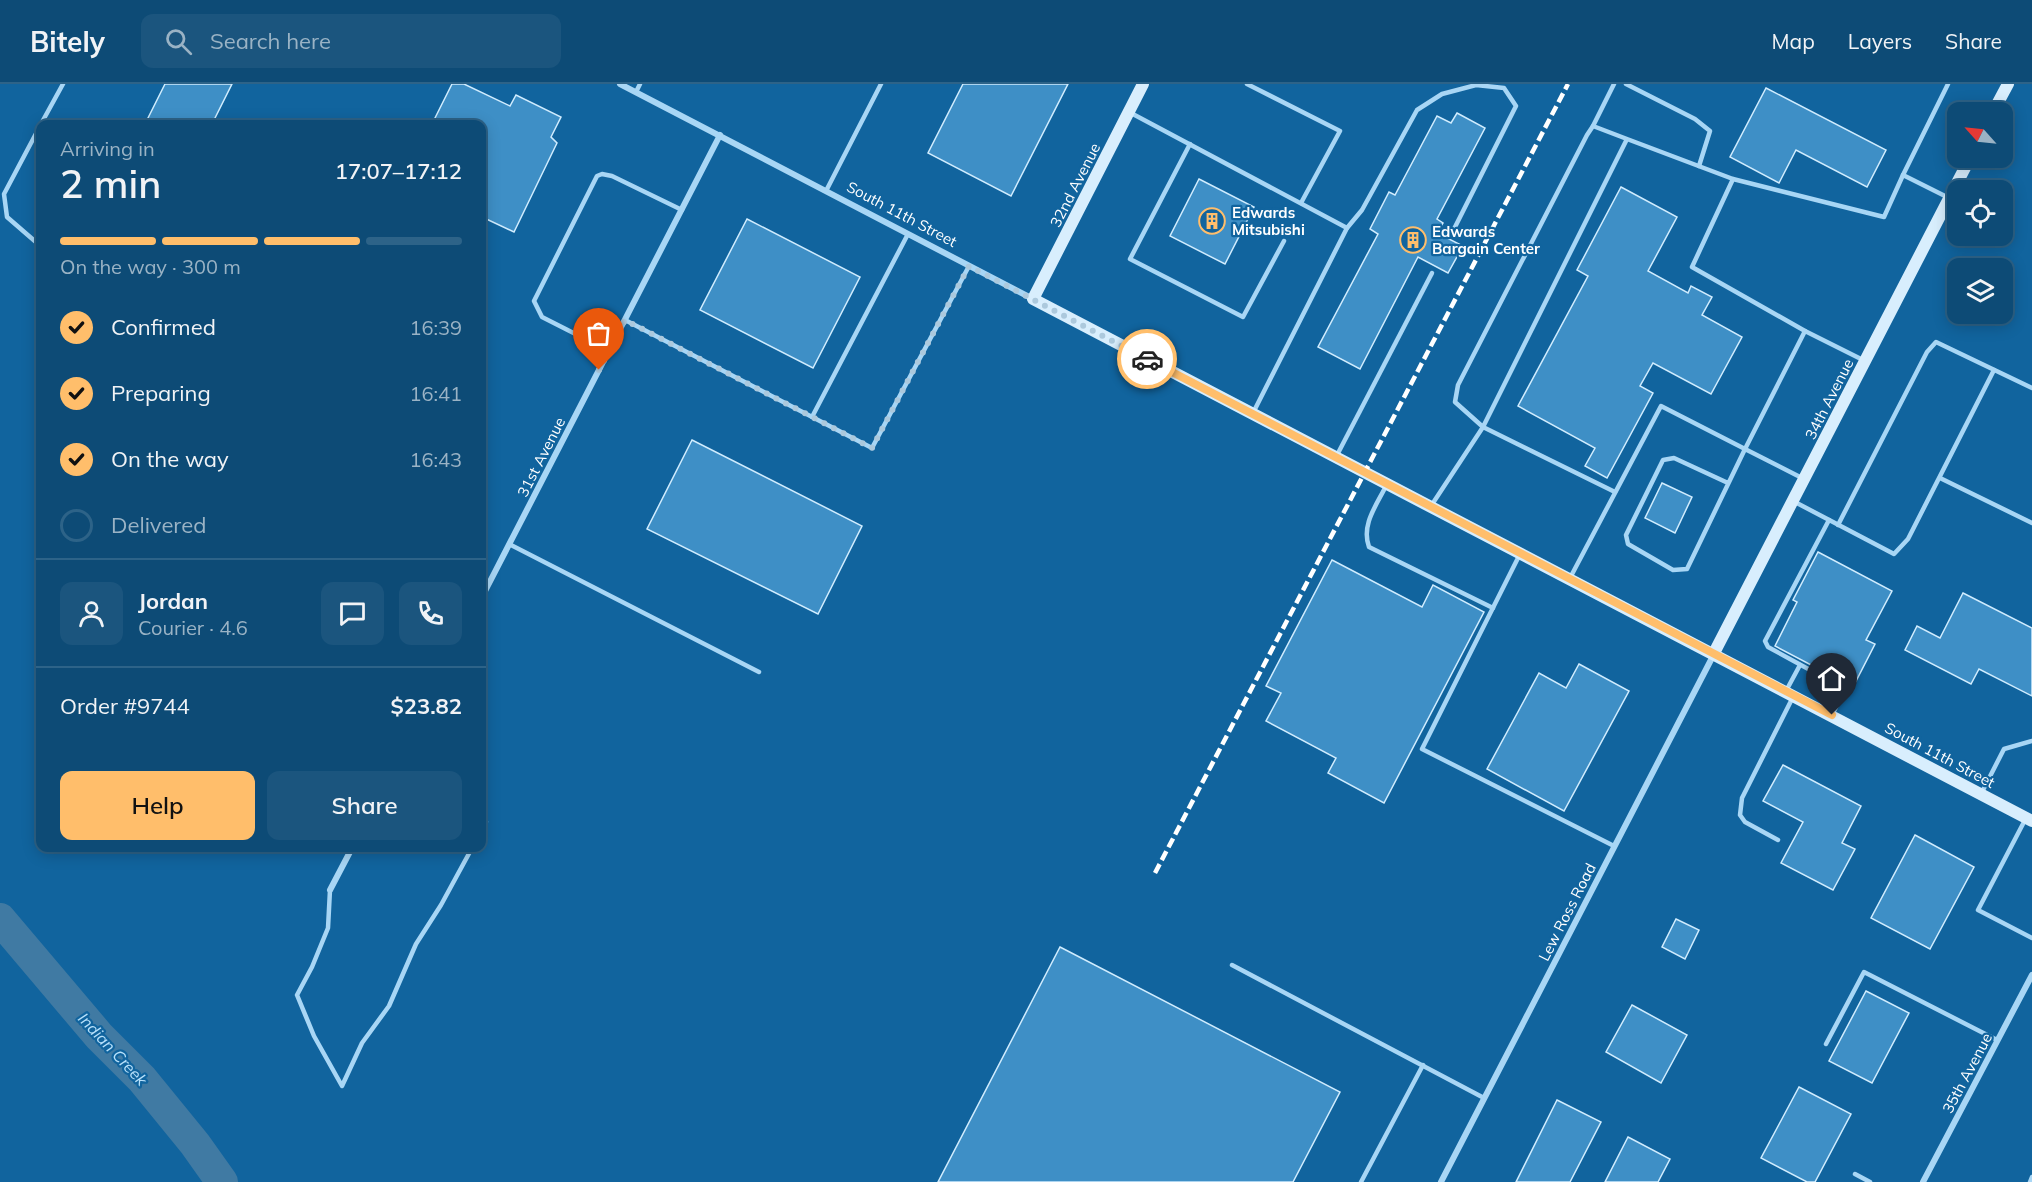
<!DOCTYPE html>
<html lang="en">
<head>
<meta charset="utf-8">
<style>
	:root { --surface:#0d4b76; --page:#1b557e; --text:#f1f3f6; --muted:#9ab3c5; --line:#2d6388; --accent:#ffbe6b }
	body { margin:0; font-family:Mulish,sans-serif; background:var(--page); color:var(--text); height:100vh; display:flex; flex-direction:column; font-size:22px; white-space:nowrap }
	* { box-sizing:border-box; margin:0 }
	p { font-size:20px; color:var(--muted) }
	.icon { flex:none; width:33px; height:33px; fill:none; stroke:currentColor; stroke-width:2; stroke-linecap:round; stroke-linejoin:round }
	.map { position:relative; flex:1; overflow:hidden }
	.sheet { position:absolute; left:36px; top:36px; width:450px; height:732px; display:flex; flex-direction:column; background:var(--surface); border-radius:12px; box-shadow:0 3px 15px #0003,0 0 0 2px var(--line) }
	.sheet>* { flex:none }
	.needle { width:39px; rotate:297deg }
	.tools { position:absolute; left:1947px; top:18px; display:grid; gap:12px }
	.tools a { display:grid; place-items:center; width:66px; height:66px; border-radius:12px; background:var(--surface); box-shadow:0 3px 15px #0003,0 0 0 2px var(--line); font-size:30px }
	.pin { position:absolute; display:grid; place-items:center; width:51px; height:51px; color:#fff; margin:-62px -26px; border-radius:50% 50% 50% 0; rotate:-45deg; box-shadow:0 0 6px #0007 }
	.pin .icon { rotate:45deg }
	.courier { position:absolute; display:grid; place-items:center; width:60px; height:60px; margin:-30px; border:4px solid #ffbe6b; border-radius:50%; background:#fff; color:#222; box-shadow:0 2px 8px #0007 }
	.summary em { font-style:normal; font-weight:600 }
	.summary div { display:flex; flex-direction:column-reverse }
	.summary { display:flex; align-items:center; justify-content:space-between; height:102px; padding:0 24px }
	h1 { font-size:39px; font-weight:600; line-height:45px }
	.bar { display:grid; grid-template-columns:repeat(4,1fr); gap:9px 6px; align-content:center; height:72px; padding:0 24px }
	.bar i { height:8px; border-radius:4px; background:var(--line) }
	.bar .current { background:var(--accent) }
	.bar p { grid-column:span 4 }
	.line { display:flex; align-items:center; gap:15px; padding:0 24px; border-top:2px solid var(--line) }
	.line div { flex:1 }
	.round { display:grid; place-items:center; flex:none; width:63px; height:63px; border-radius:12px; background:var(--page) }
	ol { padding:0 24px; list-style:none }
	li { display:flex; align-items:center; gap:18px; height:66px }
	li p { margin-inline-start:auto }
	li .icon { padding:6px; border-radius:50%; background:var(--accent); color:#111; stroke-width:4 }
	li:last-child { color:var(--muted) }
	li i { width:33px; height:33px; border:3px solid var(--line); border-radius:50% }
	.action { display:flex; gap:12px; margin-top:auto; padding:12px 24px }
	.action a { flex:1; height:69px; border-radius:12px; background:var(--accent); color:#111; font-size:24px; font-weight:600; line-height:69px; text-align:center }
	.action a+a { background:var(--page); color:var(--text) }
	header { display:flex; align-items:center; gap:36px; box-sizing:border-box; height:84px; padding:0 30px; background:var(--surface); border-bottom:2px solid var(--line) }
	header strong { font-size:28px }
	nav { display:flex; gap:33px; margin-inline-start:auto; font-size:21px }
	.search { width:420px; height:54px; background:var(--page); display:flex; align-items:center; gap:15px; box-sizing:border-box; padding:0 21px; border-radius:12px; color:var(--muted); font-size:22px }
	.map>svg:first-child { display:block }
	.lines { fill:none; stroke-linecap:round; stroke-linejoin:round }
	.river { stroke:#407aa3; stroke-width:32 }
	.building { fill:#3e8fc6; stroke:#d0ecfe; stroke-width:1.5 }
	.lane { stroke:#a8d6f5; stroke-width:4.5 }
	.street { stroke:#a8d6f5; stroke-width:6 }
	.secondary { stroke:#d8eefd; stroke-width:12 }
	.rail { stroke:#fff; stroke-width:4.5; stroke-dasharray:10 4.5; stroke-linecap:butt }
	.done { stroke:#acc9dd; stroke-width:6; stroke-dasharray:0 10.8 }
	.route { stroke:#ffbe6b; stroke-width:8 }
	.labels { text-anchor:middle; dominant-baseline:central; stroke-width:4.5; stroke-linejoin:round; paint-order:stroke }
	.street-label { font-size:15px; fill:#fff; stroke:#11649e }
	.poi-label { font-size:15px; font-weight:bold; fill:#fff; stroke:#11649e; text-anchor:start }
	.water-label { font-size:16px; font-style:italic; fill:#b8e1fb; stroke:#11649e }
</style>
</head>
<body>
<header>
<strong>Bitely</strong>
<div class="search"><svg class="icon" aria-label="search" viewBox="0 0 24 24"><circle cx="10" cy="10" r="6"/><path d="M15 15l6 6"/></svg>Search here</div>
<nav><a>Map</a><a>Layers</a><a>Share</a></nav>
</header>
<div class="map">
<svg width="2032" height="1098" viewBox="0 0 2032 1098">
	<rect width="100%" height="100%" fill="#11649e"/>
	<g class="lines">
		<!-- river -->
		<polyline class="river" points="0,835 99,952 142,995 195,1060 222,1098"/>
	</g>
	<!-- building -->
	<g class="building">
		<polygon points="165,0 232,0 212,40 145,40"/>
		<polygon points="452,0 464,0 510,22 516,11 561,33 551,53 557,59 514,148 482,133 482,120 486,109 482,107 482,40 432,40"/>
		<polygon points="963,0 1068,0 1011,112 928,69"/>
		<polygon points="1766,4 1886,66 1867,103 1796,66 1779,99 1730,73"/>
		<polygon points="1457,29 1485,44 1437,135 1443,139 1437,149 1463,162 1448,189 1418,173 1360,285 1318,263 1378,150 1370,145 1389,108 1395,111 1437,32 1451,39"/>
		<polygon points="1199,95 1254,123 1225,180 1170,152"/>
		<polygon points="1621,103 1677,133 1648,187 1688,209 1691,202 1712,213 1702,231 1742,253 1711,310 1653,279 1640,302 1653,309 1607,394 1585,382 1595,364 1518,322 1588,192 1577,186"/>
		<polygon points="747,135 860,193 813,284 700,226"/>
		<polygon points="692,356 862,442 818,530 647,445"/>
		<polygon points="1662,399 1692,413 1675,449 1645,434"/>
		<polygon points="1818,468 1892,507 1866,556 1875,560 1853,603 1775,562 1797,518 1793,516"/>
		<polygon points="1332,476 1422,523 1433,501 1484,528 1384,719 1328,689 1336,674 1266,637 1281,609 1266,602"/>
		<polygon points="1963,509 2032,544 2032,612 1979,585 1971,600 1905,566 1917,542 1940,554"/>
		<polygon points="1579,580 1629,607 1564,727 1487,685 1539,589 1566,604"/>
		<polygon points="1783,681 1861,722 1842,759 1855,765 1833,806 1781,779 1803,738 1763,717"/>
		<polygon points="1915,751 1974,783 1930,865 1871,834"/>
		<polygon points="1676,835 1699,846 1685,875 1662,863"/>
		<polygon points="1060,863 1340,1008 1293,1098 938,1098"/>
		<polygon points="1866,907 1909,929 1872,999 1829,977"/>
		<polygon points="1632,921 1687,951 1661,999 1606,968"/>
		<polygon points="1799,1003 1851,1030 1815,1098 1807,1098 1761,1074"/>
		<polygon points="1557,1016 1601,1038 1570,1098 1516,1098"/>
		<polygon points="1628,1053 1670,1075 1658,1098 1605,1098"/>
	</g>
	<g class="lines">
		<!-- lane -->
		<g class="lane">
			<polyline points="1247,0 1340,47 1301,119"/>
			<polyline points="1626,0 1695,35 1710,47 1699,82"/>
			<polyline points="636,8 640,0"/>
			<polyline points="1129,28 1347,144 1254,327"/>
			<polyline points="41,40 63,0"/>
			<polyline points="1593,42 1614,0"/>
			<polyline points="1627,55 1593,42 1587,51 1458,301 1455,318 1483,343 1627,55 1733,95"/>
			<polyline points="1190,60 1130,175 1243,233 1284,157"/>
			<polyline points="1903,91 1948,0"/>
			<polyline points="826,107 881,0"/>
			<polyline points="1347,144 1362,126 1417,26 1442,10 1476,1 1504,4 1516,22 1454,145"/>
			<polyline points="37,159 7,133 4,110 40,42"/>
			<polyline points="625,236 872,364 969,182"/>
			<polyline points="1805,247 1692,183 1733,95 1884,133 1903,91 1949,114"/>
			<polyline points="609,267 542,233 534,217 597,92 602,90 612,92 682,126"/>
			<polyline points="812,333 908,150"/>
			<polyline points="1336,373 1432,189"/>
			<polyline points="1940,394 2032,439"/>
			<polyline points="1728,399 1674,374 1663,376 1626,451 1628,460 1673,486 1687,485 1745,365 1802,394"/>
			<path d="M1386 402C1376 422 1361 441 1369 463L1493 524"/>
			<polyline points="1793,417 1894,470 1908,455 1994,286"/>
			<polyline points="1431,422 1483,343 1615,408"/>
			<polyline points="1829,436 1765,557 1768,563 1843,604 1843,609 1832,631"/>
			<polyline points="1838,441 1927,268 1936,258 2032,304"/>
			<polyline points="509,460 759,588"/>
			<polyline points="1519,472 1422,665 1614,762"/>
			<polyline points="1570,494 1661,322 1745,365 1805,247 1865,277"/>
			<polyline points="1786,607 1800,581"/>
			<polyline points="1981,710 2004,665 2032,657"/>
			<polyline points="482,735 486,738 482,746"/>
			<polyline points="2025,736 1978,826 2032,854"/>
			<polyline points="1778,756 1745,738 1740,731 1742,714 1792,615"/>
			<polyline points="330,806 328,844 312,883 297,911 314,952 342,1002 362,959 389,922 416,860 441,821 472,764"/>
			<polyline points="1232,881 1484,1014"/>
			<polyline points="1826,960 1864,888 1997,956"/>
			<polyline points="1855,1090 1870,1098"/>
			<polyline points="1361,1098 1423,981"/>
			<polyline points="2030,1098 2032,1093"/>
		</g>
		<!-- street -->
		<g class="street">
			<polyline points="620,0 1033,215"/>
			<polyline points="482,513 720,51"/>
			<polyline points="330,806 352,764"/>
			<polyline points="1441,1098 1714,570"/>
			<polyline points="1923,1098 2032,891"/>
		</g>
		<!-- secondary -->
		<g class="secondary">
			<polyline points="1143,0 1033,215 2032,737"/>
			<polyline points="1993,28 2008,0"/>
			<polyline points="1714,569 1970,74"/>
		</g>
		<!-- rail -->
		<polyline class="rail" points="1155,789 1568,0"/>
	</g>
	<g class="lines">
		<!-- done -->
		<polyline class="done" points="599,286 625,236 872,364 969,182 1147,275"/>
		<!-- route -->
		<polyline class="route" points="1147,275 1832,631"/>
	</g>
	<!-- icons -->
	<defs>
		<g id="building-ring" transform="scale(1.35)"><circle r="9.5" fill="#11649e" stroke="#ffbe6b" stroke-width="1.5"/><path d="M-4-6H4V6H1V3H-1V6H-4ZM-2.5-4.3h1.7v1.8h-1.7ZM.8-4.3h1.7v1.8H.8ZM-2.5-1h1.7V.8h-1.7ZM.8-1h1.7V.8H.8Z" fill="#ffbe6b"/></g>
	</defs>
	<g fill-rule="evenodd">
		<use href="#building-ring" x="1212" y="137"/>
		<use href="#building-ring" x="1413" y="156"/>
	</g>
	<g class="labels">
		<!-- street labels -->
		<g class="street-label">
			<text transform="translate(1075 101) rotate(-63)">32nd Avenue</text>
			<text transform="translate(902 130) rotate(28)">South 11th Street</text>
			<text transform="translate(1829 315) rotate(-63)">34th Avenue</text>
			<text transform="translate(541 373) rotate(-63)">31st Avenue</text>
			<text transform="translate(1940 671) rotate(28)">South 11th Street</text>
			<text transform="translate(1567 828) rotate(-63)">Lew Ross Road</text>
			<text transform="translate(1967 989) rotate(-62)">35th Avenue</text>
		</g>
		<!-- poi labels -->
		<g class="poi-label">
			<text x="1232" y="128">Edwards<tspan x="1232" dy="17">Mitsubishi</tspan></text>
			<text x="1432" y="147">Edwards<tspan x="1432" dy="17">Bargain Center</tspan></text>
		</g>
		<!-- water labels -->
		<g class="water-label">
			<text transform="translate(113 965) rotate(47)">Indian Creek</text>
		</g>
	</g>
</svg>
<div class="tools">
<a><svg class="needle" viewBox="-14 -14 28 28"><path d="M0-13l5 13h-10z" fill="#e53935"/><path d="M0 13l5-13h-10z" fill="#9ab3c5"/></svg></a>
<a><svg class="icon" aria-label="locate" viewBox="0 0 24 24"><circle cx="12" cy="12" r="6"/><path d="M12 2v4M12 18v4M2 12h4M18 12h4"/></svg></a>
<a><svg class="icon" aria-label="layers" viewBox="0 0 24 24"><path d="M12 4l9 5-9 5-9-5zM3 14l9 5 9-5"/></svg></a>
</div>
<div class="pin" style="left:599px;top:286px;background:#ea580c"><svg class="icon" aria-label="bag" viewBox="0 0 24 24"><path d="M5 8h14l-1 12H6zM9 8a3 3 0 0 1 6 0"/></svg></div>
<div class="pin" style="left:1832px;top:631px;background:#1f2937"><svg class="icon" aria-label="home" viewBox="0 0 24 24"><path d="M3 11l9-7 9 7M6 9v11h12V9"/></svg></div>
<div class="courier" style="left:1147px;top:275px"><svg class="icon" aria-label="car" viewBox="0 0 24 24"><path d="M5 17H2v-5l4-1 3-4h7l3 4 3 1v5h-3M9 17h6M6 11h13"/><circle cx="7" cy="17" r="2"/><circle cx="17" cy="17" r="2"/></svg></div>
<section class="sheet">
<div class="summary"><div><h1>2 min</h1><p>Arriving in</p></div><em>17:07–17:12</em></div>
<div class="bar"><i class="current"></i><i class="current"></i><i class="current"></i><i></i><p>On the way · 300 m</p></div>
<ol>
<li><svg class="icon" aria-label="check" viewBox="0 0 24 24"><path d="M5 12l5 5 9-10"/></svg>Confirmed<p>16:39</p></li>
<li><svg class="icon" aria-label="check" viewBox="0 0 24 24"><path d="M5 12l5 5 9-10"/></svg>Preparing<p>16:41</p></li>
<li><svg class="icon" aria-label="check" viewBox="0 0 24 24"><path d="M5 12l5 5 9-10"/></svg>On the way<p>16:43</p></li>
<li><i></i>Delivered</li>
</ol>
<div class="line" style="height:108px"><a class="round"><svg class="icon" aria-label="person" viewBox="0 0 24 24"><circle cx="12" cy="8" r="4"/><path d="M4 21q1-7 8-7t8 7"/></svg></a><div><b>Jordan</b><p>Courier · 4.6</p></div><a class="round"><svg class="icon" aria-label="chat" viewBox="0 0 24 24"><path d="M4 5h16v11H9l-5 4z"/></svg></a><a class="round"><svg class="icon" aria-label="phone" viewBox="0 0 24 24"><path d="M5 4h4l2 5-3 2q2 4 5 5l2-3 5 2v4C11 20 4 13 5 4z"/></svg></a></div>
<div class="line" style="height:78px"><div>Order #9744</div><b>$23.82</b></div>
<div class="action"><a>Help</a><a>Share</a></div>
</section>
</div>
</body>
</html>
